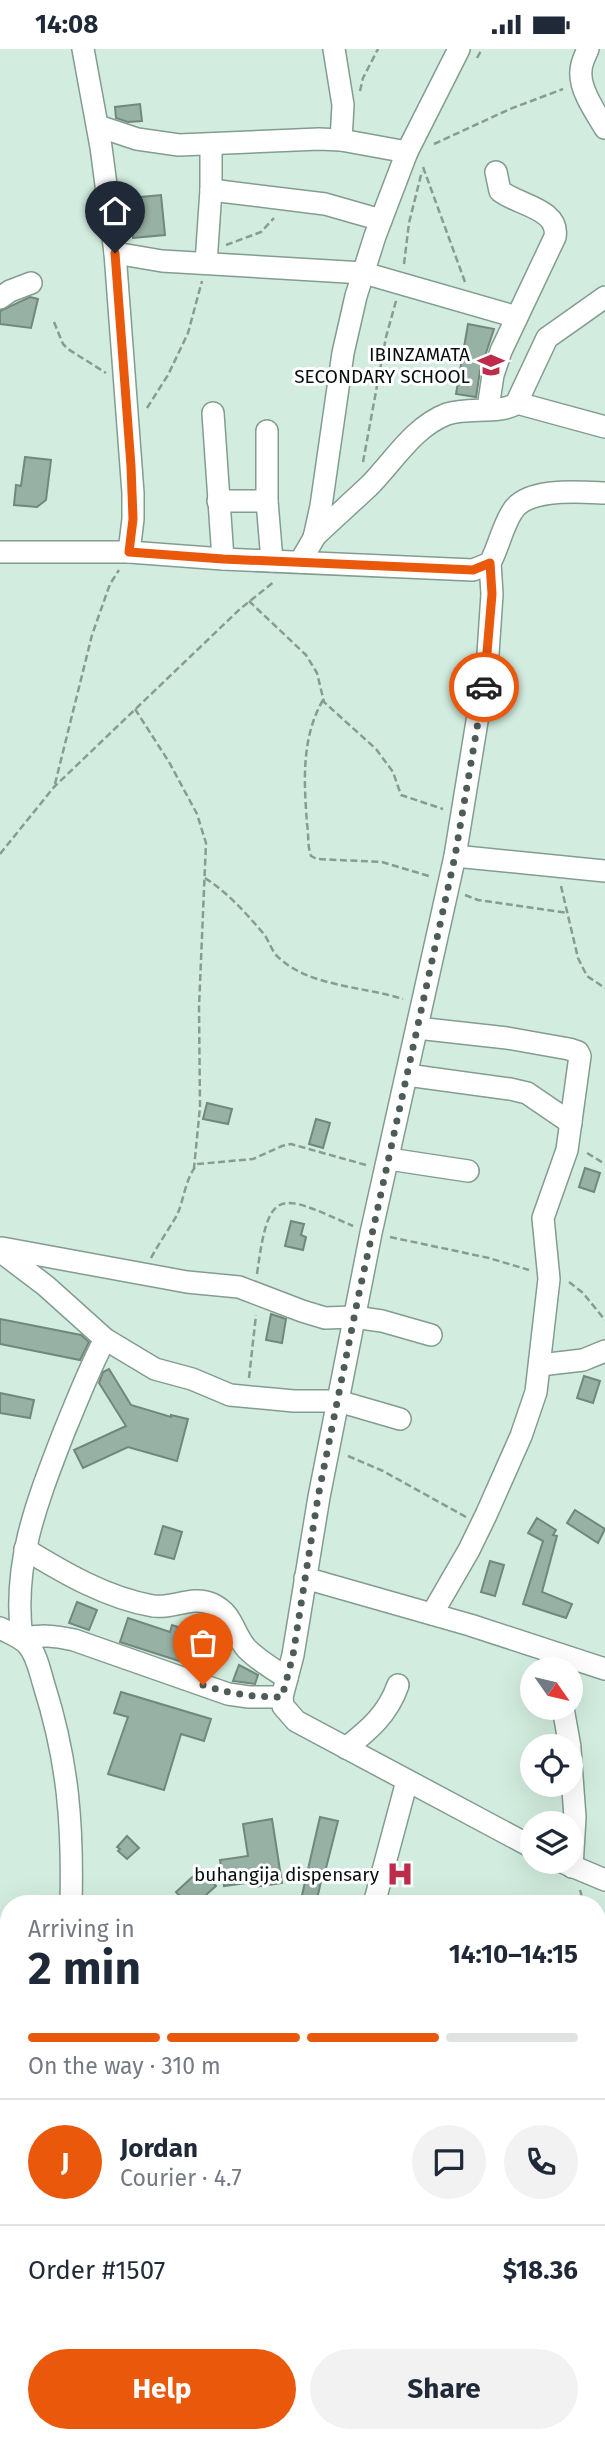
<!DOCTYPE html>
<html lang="en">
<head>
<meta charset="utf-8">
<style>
	:root { --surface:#fff; --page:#f2f2f3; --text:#1f2937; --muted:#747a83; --line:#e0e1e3; --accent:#ea580c }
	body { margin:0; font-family:"Fira Sans",sans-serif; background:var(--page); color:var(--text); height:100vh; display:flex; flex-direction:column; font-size:26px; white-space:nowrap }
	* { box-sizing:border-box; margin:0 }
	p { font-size:23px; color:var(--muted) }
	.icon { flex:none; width:38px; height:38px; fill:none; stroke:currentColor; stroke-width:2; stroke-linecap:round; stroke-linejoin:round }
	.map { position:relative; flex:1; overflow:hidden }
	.drawer { position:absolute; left:0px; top:1846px; width:606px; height:548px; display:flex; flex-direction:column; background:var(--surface); border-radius:28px 28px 0 0; box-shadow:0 7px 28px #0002 }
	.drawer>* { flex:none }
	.needle { width:46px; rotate:124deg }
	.buttons { position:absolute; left:520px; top:1608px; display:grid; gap:14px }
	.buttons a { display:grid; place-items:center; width:63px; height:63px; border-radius:50%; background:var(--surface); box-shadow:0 7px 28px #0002; font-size:35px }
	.pin { position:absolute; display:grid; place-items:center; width:60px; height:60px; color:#fff; margin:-72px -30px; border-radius:50% 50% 50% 0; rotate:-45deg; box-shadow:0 0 7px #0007 }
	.pin .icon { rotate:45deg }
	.courier { position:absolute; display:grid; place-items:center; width:70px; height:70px; margin:-35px; border:5px solid #ea580c; border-radius:50%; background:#fff; color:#222; box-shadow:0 2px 9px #0007 }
	.summary em { font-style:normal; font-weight:700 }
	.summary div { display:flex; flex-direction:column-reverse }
	.summary { display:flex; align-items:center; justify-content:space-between; height:119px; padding:0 28px }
	h1 { font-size:46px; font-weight:700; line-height:52px }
	.bar { display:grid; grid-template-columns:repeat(4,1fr); gap:10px 7px; align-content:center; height:84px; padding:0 28px }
	.bar i { height:9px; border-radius:5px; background:var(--line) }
	.bar .on { background:var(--accent) }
	.bar p { grid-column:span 4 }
	.line { display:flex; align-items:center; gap:18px; padding:0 28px; border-top:2px solid var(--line) }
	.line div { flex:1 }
	.round { display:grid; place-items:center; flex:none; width:74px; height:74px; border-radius:37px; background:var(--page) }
	.cta { display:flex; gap:14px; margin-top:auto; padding:14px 28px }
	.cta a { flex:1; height:80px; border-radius:42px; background:var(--accent); color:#fff; font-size:28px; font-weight:700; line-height:80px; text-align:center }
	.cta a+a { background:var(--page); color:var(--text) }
	.status { display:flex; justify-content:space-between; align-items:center; height:49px; padding:0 35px; background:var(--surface); direction:ltr }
	.status svg { height:19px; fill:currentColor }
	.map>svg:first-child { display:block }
	.building { fill:#97b1a4; stroke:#70887d; stroke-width:2 }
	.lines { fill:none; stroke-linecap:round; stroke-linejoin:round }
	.minor-casing { stroke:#839c90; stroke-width:24 }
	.path { stroke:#889c92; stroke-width:2.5; stroke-dasharray:7 3.5; stroke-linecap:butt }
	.minor { stroke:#fff; stroke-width:21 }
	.done { stroke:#4d5d55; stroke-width:7; stroke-dasharray:0 12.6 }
	.route { stroke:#ea580c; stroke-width:9 }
	.labels { text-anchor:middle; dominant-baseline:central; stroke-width:6; stroke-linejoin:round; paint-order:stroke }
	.poi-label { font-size:19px; fill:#060f0b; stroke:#fff; text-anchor:end }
</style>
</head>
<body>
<div class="status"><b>14:08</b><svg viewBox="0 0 49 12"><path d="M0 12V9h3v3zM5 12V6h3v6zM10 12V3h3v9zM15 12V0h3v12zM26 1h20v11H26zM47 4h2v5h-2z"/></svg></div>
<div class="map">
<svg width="605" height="2393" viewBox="0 0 605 2393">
	<rect width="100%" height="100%" fill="#d2eddf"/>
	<!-- building -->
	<g class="building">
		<polygon points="140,55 142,72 128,73 116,69 115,58"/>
		<polygon points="161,146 165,186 133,189 130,149"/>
		<polygon points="30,248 38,250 31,279 0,275 0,262"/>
		<polygon points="468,275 494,280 480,322 476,348 456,345"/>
		<polygon points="25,408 51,411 46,451 37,458 14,456 16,436 21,437"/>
		<polygon points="207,1054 232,1060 228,1075 203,1070"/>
		<polygon points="316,1070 330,1074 323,1099 309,1095"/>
		<polygon points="585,1119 600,1124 594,1143 579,1138"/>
		<polygon points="291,1172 304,1175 301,1186 306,1188 303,1201 285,1197"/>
		<polygon points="271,1265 286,1270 282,1294 266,1291"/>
		<polygon points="0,1270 81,1286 89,1293 80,1311 0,1295"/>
		<polygon points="109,1320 131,1356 171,1368 171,1366 188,1370 177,1412 128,1398 83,1419 74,1401 126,1377 99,1334 103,1323"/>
		<polygon points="584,1327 600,1332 593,1354 577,1349"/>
		<polygon points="0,1344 34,1351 30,1369 0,1364"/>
		<polygon points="575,1461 605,1480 598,1494 567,1474"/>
		<polygon points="537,1469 556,1481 553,1486 557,1487 542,1543 572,1555 566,1569 523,1555 543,1492 528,1484"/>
		<polygon points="163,1477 182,1483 174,1510 155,1505"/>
		<polygon points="490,1512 504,1516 495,1547 481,1543"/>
		<polygon points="77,1553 97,1561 89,1581 69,1574"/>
		<polygon points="128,1569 170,1583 172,1576 211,1589 201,1619 120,1593"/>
		<polygon points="239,1616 258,1626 255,1635 233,1632"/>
		<polygon points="121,1643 211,1670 204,1692 181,1685 164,1741 108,1725 128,1668 114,1664"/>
		<polygon points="320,1768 338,1772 325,1823 323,1823 316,1855 300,1855"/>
		<polygon points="272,1770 282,1834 254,1838 253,1833 224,1837 220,1811 248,1807 243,1775"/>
		<polygon points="127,1787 139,1799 127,1810 118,1802 120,1800 117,1798"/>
		<polygon points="201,1820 216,1837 196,1855 187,1855 176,1843"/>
	</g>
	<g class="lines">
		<!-- minor casing -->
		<g class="minor-casing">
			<g id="minor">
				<polyline points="83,0 101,98 115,204 133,444 133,470 129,503"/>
				<polyline points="334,0 343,56 341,91"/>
				<path d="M588 0C585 7 581 14 581 22 579 40 596 64 605 79"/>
				<polyline points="98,77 137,90 179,96 319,90 341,91 407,103"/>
				<polyline points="211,141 325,155 381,171"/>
				<polyline points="115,204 162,212 364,224 517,268"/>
				<polyline points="206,214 211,141 211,95"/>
				<polyline points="0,249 10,242 31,234"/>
				<polyline points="517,354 605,378"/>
				<path d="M488 359 493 326 501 302 555 188C560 160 518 156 500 142L496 123"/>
				<polyline points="213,364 223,510"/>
				<polyline points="267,382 267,452 272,512"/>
				<polyline points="218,452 267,452"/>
				<path d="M314 488C332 471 351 454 369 437 393 413 413 378 447 365 468 358 499 365 516 355L547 289 605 248"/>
				<path d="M0 503H129L223 510 473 521 490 514C499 497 502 479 512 463 526 438 580 443 605 444"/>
				<polyline points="300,513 314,489 321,457 343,304 356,247 375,187 407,103 459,0"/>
				<polyline points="490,514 492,545 488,605 455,807 371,1184 319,1448 293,1606 282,1648 283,1657 296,1672 532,1798"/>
				<polyline points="455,807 605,822"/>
				<polyline points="417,979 507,989 569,1000 578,1003 580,1007 567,1101 543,1169 549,1230 536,1343 521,1387 486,1466 469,1501 432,1565"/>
				<polyline points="407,1026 510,1040 527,1044 571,1074"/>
				<polyline points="389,1110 468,1122"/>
				<polyline points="2,1199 187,1233 239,1238 302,1262 325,1269 354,1268 382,1272 431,1286"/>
				<polyline points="0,1202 46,1237 105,1290 155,1320 192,1330 230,1346 294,1352 338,1352 400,1370"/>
				<path d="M105 1290C89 1320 77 1352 64 1383 37 1453 12 1514 22 1590 41 1585 55 1587 74 1591L228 1645 249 1648H282"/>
				<polyline points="540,1316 583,1311 605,1302"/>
				<path d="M25 1500C64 1524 107 1549 153 1557 173 1560 192 1546 212 1555 234 1565 233 1585 247 1600 259 1612 273 1620 287 1629"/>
				<polyline points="305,1529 470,1576 605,1620"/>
				<path d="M0 1579C9 1584 21 1588 28 1596 37 1606 40 1623 44 1636 68 1712 73 1775 71 1855"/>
				<polyline points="563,1659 570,1698"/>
				<path d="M346 1699C369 1681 388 1665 398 1636"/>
				<polyline points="570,1701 575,1768 572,1818"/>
				<polyline points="562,1813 605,1831"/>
				<polyline points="374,1855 407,1732"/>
				<polyline points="70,2385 81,2393"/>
				<polyline points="371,2385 379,2393"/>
				<polyline points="0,2388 0,2393"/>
				<polyline points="235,2393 251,2385"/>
			</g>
		</g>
		<!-- path -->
		<g class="path">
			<polyline points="477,9 482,0"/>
			<polyline points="360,42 363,29 378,0"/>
			<polyline points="434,95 510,60 563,40"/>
			<polyline points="423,118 465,233"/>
			<polyline points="226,196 261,183 274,169"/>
			<polyline points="404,215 409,174 422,122"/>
			<polyline points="54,273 63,295 68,300 106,324"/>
			<polyline points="147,359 168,326 188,284 202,232"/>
			<polyline points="363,413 386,288 396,252"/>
			<polyline points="249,552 306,606 317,624 324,653 376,700 393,723 401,746 443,760"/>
			<path d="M323 651C301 689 304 733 307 775 309 786 307 796 311 807L317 810 382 813 432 828"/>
			<polyline points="135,660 169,713 197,765 206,794 199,958 200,1058 194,1119"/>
			<polyline points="55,735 92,586 110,535 119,521"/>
			<polyline points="0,805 54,738 240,560 275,532"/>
			<path d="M205 829C228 844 245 863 263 884 269 891 271 901 277 907 308 938 363 937 403 950"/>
			<polyline points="561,837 578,909 587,927 605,939"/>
			<polyline points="465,846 478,851 568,864"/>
			<polyline points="587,1104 605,1115"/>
			<polyline points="390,1188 489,1209 529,1221"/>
			<path d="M151 1209C159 1194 169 1180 177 1166 184 1151 186 1126 198 1115L253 1110 282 1097 291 1095 366 1116"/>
			<path d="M257 1225C269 1136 278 1144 353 1177"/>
			<polyline points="569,1233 583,1244 605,1271"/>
			<polyline points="249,1329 256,1266"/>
			<polyline points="348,1407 383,1422 466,1468"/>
			<polyline points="580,1841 584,1855"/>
			<polyline points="597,1901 605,1912"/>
			<polyline points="597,2148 605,2149"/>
		</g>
		<!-- minor -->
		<use href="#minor" class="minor"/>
	</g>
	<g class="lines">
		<!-- done -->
		<path class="done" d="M203 1636C230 1645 253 1648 282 1648L293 1606 318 1448 358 1249 455 807 484 638"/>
		<!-- route -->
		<polyline class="route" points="115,204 131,417 133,470 129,503 223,510 473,521 490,514 492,545 484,638"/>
	</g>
	<!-- icons -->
	<defs>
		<g id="school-bare" transform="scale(2.1)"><path d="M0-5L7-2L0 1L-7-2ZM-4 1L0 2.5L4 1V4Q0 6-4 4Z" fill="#bd2c4a" stroke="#fff" stroke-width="2.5" paint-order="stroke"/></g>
		<g id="hospital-bare" transform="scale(2.1)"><path d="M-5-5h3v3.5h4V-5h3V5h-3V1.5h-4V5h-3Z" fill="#bd2c4a" stroke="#fff" stroke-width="2.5" paint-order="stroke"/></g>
	</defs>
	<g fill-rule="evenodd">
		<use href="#school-bare" x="491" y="316"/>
		<use href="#hospital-bare" x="400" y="1825"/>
	</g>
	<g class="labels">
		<!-- poi labels -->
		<g class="poi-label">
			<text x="470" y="305">IBINZAMATA<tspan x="470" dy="22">SECONDARY SCHOOL</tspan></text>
			<text x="379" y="1825">buhangija dispensary</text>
		</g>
	</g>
</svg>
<div class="buttons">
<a><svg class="needle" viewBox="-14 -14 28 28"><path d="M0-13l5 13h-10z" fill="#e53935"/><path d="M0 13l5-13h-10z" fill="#747a83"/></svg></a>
<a><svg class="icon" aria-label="locate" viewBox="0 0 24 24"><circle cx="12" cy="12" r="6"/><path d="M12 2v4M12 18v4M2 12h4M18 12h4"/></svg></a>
<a><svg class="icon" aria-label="layers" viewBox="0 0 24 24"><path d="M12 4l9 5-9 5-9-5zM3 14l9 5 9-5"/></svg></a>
</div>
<div class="pin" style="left:203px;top:1636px;background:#ea580c"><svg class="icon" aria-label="bag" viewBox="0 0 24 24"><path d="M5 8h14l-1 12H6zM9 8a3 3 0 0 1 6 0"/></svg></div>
<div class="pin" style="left:115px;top:204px;background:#1f2937"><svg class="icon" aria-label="home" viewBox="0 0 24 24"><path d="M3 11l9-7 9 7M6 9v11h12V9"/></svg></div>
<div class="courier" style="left:484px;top:638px"><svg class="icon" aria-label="car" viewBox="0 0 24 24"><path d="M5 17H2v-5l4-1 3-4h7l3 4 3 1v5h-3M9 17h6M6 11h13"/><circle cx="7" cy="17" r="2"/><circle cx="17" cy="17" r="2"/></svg></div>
<section class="drawer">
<div class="summary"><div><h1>2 min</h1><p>Arriving in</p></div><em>14:10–14:15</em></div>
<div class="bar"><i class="on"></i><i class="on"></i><i class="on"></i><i></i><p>On the way · 310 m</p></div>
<div class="line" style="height:126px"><b class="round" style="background:var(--accent);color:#fff">J</b><div><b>Jordan</b><p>Courier · 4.7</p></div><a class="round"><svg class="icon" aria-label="chat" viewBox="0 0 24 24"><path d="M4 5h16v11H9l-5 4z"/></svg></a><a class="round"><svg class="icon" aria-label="phone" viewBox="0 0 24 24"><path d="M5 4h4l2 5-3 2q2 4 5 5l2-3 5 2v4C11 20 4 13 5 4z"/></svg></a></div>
<div class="line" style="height:91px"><div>Order #1507</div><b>$18.36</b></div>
<div class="cta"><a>Help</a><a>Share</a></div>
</section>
</div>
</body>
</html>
